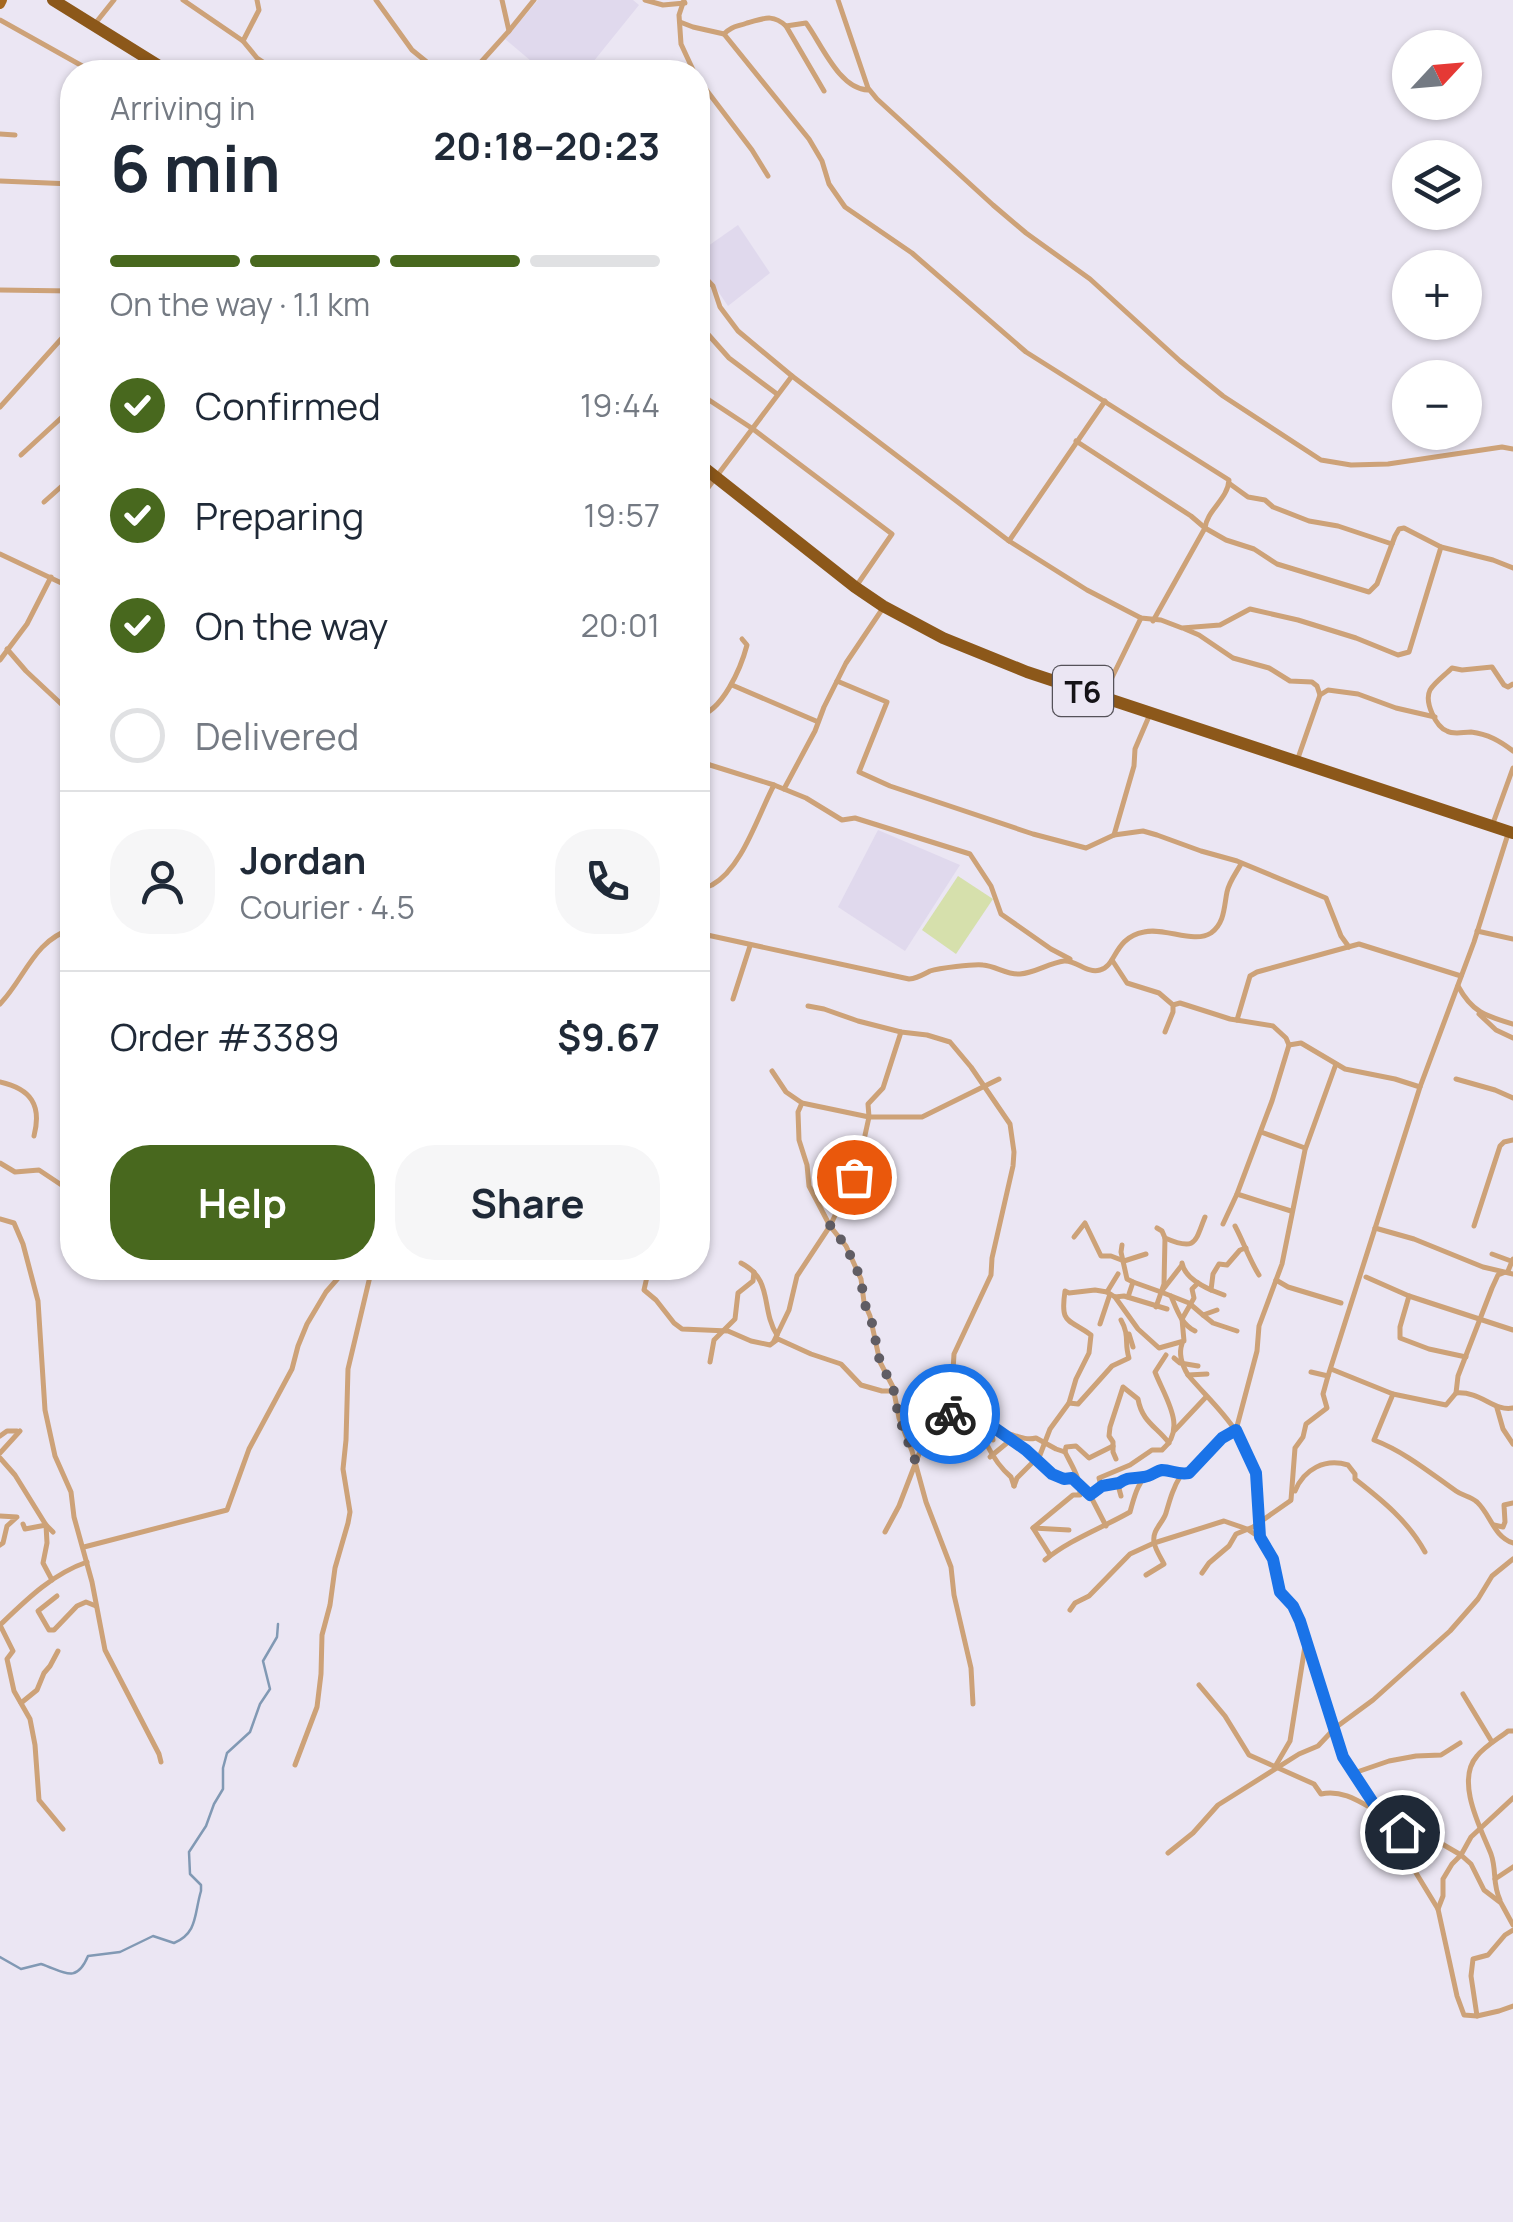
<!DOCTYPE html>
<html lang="en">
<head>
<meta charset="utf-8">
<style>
	:root { --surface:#fff; --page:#f6f6f7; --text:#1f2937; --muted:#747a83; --line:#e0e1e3; --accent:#48681e }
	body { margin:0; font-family:Manrope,sans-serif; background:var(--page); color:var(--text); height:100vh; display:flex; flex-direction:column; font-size:38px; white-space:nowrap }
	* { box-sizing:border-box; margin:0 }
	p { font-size:32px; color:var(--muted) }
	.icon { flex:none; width:55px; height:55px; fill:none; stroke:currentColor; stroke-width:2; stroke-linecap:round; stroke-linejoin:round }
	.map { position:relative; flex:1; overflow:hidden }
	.sheet { position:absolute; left:60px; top:60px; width:650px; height:1220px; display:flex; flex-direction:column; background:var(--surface); border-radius:40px; box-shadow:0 2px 8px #0004 }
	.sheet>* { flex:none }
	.needle { width:65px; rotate:64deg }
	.buttons { position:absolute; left:1392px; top:30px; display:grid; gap:20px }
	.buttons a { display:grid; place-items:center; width:90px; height:90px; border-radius:50%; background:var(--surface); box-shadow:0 2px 8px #0004; font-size:50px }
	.pin { position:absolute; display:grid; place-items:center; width:85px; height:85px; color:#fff; margin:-42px; border:5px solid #fff; border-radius:50%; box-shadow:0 2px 10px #0007 }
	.courier { position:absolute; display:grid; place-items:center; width:100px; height:100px; margin:-50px; border:8px solid #1a73e8; border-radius:50%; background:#fff; color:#222; box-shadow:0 2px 12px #0007 }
	.overview em { font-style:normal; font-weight:700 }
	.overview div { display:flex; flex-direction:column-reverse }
	.overview { display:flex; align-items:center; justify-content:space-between; height:170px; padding:0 50px }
	h1 { font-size:65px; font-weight:700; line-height:75px }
	.bar { display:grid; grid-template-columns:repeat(4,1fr); gap:15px 10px; align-content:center; height:120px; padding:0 50px }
	.bar i { height:12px; border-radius:8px; background:var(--line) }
	.bar .selected { background:var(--accent) }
	.bar p { grid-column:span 4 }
	.line { display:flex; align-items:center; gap:25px; padding:0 50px; border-top:2px solid var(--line) }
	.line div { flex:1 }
	.round { display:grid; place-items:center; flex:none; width:105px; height:105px; border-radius:40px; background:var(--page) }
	ol { padding:0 50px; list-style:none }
	li { display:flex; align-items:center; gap:30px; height:110px }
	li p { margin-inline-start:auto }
	li .icon { padding:10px; border-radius:50%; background:var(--accent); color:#fff; stroke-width:4 }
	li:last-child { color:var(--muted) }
	li i { width:55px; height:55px; border:5px solid var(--line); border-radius:50% }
	.button { display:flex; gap:20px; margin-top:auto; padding:20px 50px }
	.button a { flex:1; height:115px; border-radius:40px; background:var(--accent); color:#fff; font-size:40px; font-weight:700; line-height:115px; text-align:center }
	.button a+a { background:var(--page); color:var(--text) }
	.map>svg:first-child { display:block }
	.built { fill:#e0d9ed }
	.green { fill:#d6e0ac }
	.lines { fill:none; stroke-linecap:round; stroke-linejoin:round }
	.stream { stroke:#8199b4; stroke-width:2.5 }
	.street { stroke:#cda278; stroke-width:5 }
	.primary { stroke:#a5681f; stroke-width:10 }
	.highway { stroke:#8c581a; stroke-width:12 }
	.done { stroke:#605d64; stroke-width:10; stroke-dasharray:0 18 }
	.route { stroke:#1a73e8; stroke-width:12 }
	.labels { text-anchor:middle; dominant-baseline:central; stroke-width:10; stroke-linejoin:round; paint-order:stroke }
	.shield { fill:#ebe6f3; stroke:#555259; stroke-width:2.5 }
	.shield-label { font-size:30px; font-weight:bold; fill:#151317 }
</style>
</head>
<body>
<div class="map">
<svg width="1513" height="2222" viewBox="0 0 1513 2222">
	<rect width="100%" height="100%" fill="#ebe6f3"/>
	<!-- built -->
	<g class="built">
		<polygon points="538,0 633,0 639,5 585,72 544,72 505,39"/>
		<polygon points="738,225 770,273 728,306 698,262 698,253"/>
		<polygon points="878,830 960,865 905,951 838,907"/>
	</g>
	<!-- green -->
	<polygon class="green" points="958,876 993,899 956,954 922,930"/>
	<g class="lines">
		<!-- stream -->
		<path class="stream" d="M0 1957 21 1969 41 1964C63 1971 76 1985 88 1956L120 1952 153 1936 174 1943C198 1933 194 1914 201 1891V1885L190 1874 189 1852 206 1826 214 1804 223 1789V1768L227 1753 250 1732 260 1704 270 1689 263 1661 277 1637 278 1624"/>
		<!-- street -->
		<g class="street">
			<polyline points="183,0 243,41 257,58 278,72"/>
			<polyline points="376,0 412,50 439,72"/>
			<polyline points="645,0 663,5 685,3"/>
			<polyline points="684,0 679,15 681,44 694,72"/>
			<polyline points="838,0 868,88 877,99 993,205 1026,233 1090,279 1180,361 1223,396 1321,460 1351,465 1388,464 1502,447 1513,449"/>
			<polyline points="0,20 93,72"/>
			<path d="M680 22 693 27 724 34C732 26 736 27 747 23 763 19 772 13 786 26L806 23C821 43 839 89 868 90"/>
			<polyline points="94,25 114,0"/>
			<polyline points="786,26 824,91"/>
			<polyline points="509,31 534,0"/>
			<path d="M724 34 809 139 822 161 829 184 845 207 912 253 1026 352 1229 480C1228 499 1207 510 1205 528L1226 540 1254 549 1277 564 1369 592 1377 584 1395 536 1399 529 1404 528 1441 547 1493 560 1513 568"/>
			<polyline points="243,41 259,10 257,0"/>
			<polyline points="472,72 509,31 502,0"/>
			<polyline points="698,79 752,150 768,176"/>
			<polyline points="0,134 15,135"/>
			<polyline points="0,181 72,184"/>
			<polyline points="698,270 713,286 720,307 738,331 792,376 1009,541 1087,590 1141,618 1161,620 1182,628 1220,625 1250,609 1298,620 1356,638 1398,655 1409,652 1441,547"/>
			<polyline points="0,290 72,291"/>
			<polyline points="698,323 729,358 777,394"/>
			<polyline points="698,389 709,400 753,429 892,534 857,585"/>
			<polyline points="0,407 72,327"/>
			<polyline points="1076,441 1191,516 1205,528 1153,621"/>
			<polyline points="21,455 72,408"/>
			<polyline points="1230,484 1248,497 1265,500 1273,507 1309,521 1338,526 1392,544"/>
			<polyline points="698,501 792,376"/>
			<polyline points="44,502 72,477"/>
			<polyline points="1009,541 1105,401"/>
			<polyline points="0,554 72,588"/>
			<polyline points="1185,629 1199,635 1233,658 1269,668 1290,681 1312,682 1317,686 1320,695"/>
			<polyline points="7,649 26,671 72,714"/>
			<polyline points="0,660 27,624 51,577"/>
			<polyline points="837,681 887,702 859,772 890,786 1033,834 1086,848 1114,835 1134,766 1135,749 1150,714"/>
			<path d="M1513 684 1508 687 1504 685 1492 667 1462 670 1452 668C1445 675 1435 682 1430 690 1424 702 1436 727 1447 731 1454 735 1463 732 1471 732 1488 734 1500 741 1513 751"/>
			<polyline points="732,685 816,721"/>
			<polyline points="1103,696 1141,618"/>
			<path d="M698 716C722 712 741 668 747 645L742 639"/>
			<polyline points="698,757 710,765 774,785"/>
			<polyline points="1298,758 1320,695 1328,690 1358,694 1396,708 1435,717"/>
			<polyline points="784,789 815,731 824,707 846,663 883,608"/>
			<polyline points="1492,826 1513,768"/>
			<polyline points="1114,835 1143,831 1157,835 1201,851 1237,861 1326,898 1341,936 1349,947"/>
			<path d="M698 891C702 888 707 887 712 885 742 869 758 815 774 785L806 798 842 820 855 818 970 854 991 886 1001 914 1051 949 1070 959"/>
			<polyline points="1477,931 1513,939"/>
			<path d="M698 933 909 979C918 978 922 975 930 971 939 968 973 964 983 965 996 966 1007 975 1020 974 1035 973 1049 963 1064 961 1077 960 1087 974 1100 970 1117 966 1113 938 1144 932 1165 927 1194 944 1211 933 1225 923 1224 906 1227 892 1229 882 1236 873 1241 864"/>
			<polyline points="1112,960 1127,983 1159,993 1173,1005 1173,1012 1165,1032"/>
			<path d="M1458 986C1472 1012 1485 1016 1513 1024"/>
			<polyline points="733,999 750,946"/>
			<path d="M0 1004C25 978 34 940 72 929"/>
			<polyline points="1173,1005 1180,1003 1230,1019 1273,1026 1286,1038 1289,1045 1272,1101 1237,1194 1223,1224"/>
			<polyline points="808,1006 824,1009 858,1021 901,1032 927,1035 950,1042 971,1067 1010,1124 1014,1152 1013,1166 992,1258 991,1275 954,1354 952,1387"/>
			<polyline points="1479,1014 1496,1030 1513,1038"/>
			<polyline points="1237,1020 1250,976 1257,972 1359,944 1461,976"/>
			<polyline points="1289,1045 1301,1043 1345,1069 1395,1079 1420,1087"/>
			<polyline points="772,1071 786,1092 802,1103 869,1117 922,1117 999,1079"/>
			<polyline points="1456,1079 1495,1090 1513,1098"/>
			<path d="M0 1082C31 1089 42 1105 34 1136"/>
			<polyline points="802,1103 798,1112 799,1140 807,1165 809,1186 830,1226 846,1246 861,1279 864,1302 870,1316 880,1362 893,1387 899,1418 912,1451 926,1502 951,1567 954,1595 971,1668 973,1704"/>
			<polyline points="1261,1132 1305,1148"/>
			<polyline points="0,1163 15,1172 39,1170 72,1192"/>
			<polyline points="1237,1194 1291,1211"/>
			<polyline points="0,1219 14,1223 23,1244 38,1301 45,1410 55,1456 71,1492 74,1517 92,1582 105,1650 159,1754 161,1762"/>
			<path d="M1235 1226C1244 1243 1249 1259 1259 1275"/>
			<polyline points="1474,1226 1500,1146 1504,1142 1513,1140"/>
			<polyline points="1375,1228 1414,1239 1483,1267 1513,1274"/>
			<polyline points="1074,1237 1085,1223 1101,1256 1111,1256 1124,1261 1146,1254"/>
			<path d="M1165 1238C1197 1252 1195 1241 1205 1217"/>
			<polyline points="1122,1245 1121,1252 1127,1279 1133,1282"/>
			<polyline points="1492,1254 1511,1261"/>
			<path d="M741 1263C774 1280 760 1308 777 1335"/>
			<path d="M1182 1263C1184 1276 1200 1285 1211 1290"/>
			<polyline points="1182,1265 1161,1292 1189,1303 1203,1315 1217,1310"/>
			<polyline points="649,1268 644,1290 656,1300 674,1323 682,1329 728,1331 751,1341 770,1345 778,1339 811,1354 841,1364 861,1385 882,1391 893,1391"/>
			<polyline points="1366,1277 1409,1296 1513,1330"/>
			<polyline points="1276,1280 1288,1287 1341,1303"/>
			<polyline points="1107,1292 1118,1274"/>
			<polyline points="1224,1295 1211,1290 1213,1274 1219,1264 1227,1265 1240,1250 1246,1248"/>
			<path d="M1171 1296C1177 1310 1181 1324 1195 1331"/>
			<polyline points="1409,1296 1400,1327 1400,1338 1429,1349 1466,1357"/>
			<polyline points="1115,1297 1138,1329 1159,1348 1184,1341 1182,1319 1194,1298 1192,1289 1198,1283"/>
			<polyline points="1128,1297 1133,1282 1161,1292"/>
			<polyline points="1156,1307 1164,1284 1165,1238 1162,1231 1157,1228"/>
			<polyline points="1203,1315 1213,1323 1237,1331"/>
			<polyline points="1100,1324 1110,1294"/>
			<polyline points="1129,1334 1133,1347"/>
			<polyline points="774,1341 789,1310 797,1276 830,1226 858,1167 869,1117 868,1104 883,1088 901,1032"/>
			<path d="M1182 1344C1178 1355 1182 1365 1188 1375L1207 1374"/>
			<polyline points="1174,1358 1180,1363 1198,1366"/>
			<polyline points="710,1362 714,1340 735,1319 738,1293 753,1281 754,1272"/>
			<polyline points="1331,1369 1393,1394 1446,1405 1456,1393 1458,1376 1492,1288 1498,1275 1508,1271 1513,1259"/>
			<path d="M955 1370C967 1397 982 1428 1013 1435 1022 1438 1028 1440 1036 1438L1056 1449 1065 1452C1072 1466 1081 1479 1080 1495H1073L1033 1528 1069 1530"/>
			<polyline points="1311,1372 1328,1376"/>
			<path d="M1188 1375C1203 1393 1222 1410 1235 1430 1257 1462 1261 1499 1259 1537"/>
			<path d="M1456 1393C1481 1391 1494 1412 1513 1408"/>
			<path d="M1393 1394 1374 1440C1405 1452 1429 1472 1456 1491 1463 1496 1470 1496 1477 1502 1491 1515 1493 1536 1513 1543"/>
			<path d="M1069 1403 1078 1404 1112 1366 1129 1358C1124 1343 1130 1336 1121 1320"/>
			<polyline points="1497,1408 1503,1429 1513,1444"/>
			<path d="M990 1410 974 1405C977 1429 992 1461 1011 1477L1014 1486"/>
			<polyline points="990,1424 993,1440"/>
			<polyline points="1175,1430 1206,1397"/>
			<polyline points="1006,1435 1052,1474 1064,1479 1071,1478 1090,1495"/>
			<polyline points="0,1436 7,1431 17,1431"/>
			<polyline points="966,1444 967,1401"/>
			<polyline points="1065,1452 1066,1447 1076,1446 1089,1458 1113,1446"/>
			<polyline points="0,1453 20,1431"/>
			<polyline points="990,1457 1013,1438"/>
			<polyline points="0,1458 15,1475 46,1525 53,1532"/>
			<path d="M1116 1459 1113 1452V1442L1109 1436 1110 1427 1123 1387 1138 1399C1142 1422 1157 1427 1169 1443"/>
			<path d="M1181 1475C1201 1469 1216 1442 1236 1430L1257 1351 1259 1326 1282 1264 1305 1150 1336 1064"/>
			<path d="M1014 1486 1017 1478 1040 1455 1050 1429 1069 1403 1076 1379 1089 1353 1091 1335C1068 1318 1060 1325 1065 1291L1069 1293 1095 1290 1107 1292 1115 1297 1124 1296 1167 1309"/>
			<path d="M1295 1491C1304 1469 1325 1458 1348 1465L1355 1474V1479C1382 1500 1408 1521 1425 1552"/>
			<path d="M1121 1496 1118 1485C1124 1476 1132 1476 1143 1478"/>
			<polyline points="1291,1500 1295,1448 1303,1437 1306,1424 1327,1408 1323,1394 1328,1376 1420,1087 1474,942 1508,834"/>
			<polyline points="0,1516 17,1517 7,1526 3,1543 0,1545"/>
			<polyline points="23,1524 25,1529 46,1525"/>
			<polyline points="46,1525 47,1543 43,1563 52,1580"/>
			<polyline points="1494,1525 1503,1527 1505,1522 1504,1505 1513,1503"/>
			<path d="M1106 1526 1090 1495 1101 1486 1099 1478 1130 1465 1152 1450H1162C1188 1428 1165 1398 1155 1372L1166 1355"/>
			<polyline points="1033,1528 1050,1555"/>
			<polyline points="885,1532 899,1506 919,1454 954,1409 967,1400"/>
			<polyline points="84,1547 227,1510 249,1449 292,1369 298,1346 307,1324 326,1292 347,1268"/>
			<path d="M1045 1560C1069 1540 1102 1528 1130 1512 1139 1479 1144 1465 1181 1475 1173 1488 1170 1499 1166 1513 1163 1523 1152 1530 1154 1542 1155 1549 1161 1558 1164 1564L1146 1575"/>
			<polyline points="1202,1573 1209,1563 1229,1546 1236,1534 1253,1527 1290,1501"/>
			<polyline points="57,1596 38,1611 49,1630 54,1630 77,1606 86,1602 96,1606"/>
			<polyline points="1070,1610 1075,1603 1089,1596 1130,1554 1154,1543 1224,1521 1247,1529 1259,1537 1273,1559 1280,1592 1293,1606 1299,1621 1343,1757 1387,1824 1399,1831 1437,1841 1461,1855 1471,1864 1484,1890 1501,1903 1513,1925"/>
			<polyline points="0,1625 13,1651 7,1659 14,1691 30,1719 35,1745 39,1800 63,1829"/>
			<path d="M0 1625C26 1600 52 1574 87 1562"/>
			<path d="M1199 1685 1225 1716 1249 1755 1314 1784 1321 1794C1342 1789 1360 1802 1378 1812"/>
			<polyline points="1463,1694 1492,1742"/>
			<polyline points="21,1703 37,1690 44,1673 50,1666 58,1651"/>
			<polyline points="295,1765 317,1707 321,1674 322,1635 330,1605 335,1568 348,1523 350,1512 343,1469 346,1440 348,1369 372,1268"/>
			<polyline points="1276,1765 1290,1741 1305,1646"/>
			<polyline points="1354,1773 1389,1761 1416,1756 1441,1755 1460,1743"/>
			<polyline points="1388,1827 1438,1909 1457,1996 1464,2015 1477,2016"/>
			<polyline points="1168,1853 1193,1833 1218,1805 1299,1754 1318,1746 1335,1728 1373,1700 1450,1631 1478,1599 1492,1576 1513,1559"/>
			<polyline points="1495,1879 1513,1867"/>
			<path d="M1500 1900C1492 1883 1497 1871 1491 1854 1481 1829 1455 1781 1477 1756 1485 1746 1498 1739 1508 1731H1513"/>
			<polyline points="1438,1909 1443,1896 1443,1879 1452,1864 1461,1855 1471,1837 1513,1798"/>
			<polyline points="1513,1930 1505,1935 1488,1955 1473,1959 1471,1976 1477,2016 1499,2011 1513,2006"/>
		</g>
		<!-- primary -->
		<polyline class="primary" points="0,4 2,0"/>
		<!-- highway -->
		<g class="highway">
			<polyline points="53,0 169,72"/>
			<polyline points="698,463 855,587 883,606 943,638 1027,672 1513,833"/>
		</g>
	</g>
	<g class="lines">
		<!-- done -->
		<polyline class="done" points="854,1177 830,1226 846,1246 861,1279 864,1302 872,1323 880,1362 893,1387 899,1418 915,1460 950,1414"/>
		<!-- route -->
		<path class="route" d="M950 1414 967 1400 965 1394 986 1422 1026 1450 1052 1474 1064 1479 1072 1478 1090 1495 1102 1486 1119 1483C1129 1476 1133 1479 1144 1477 1151 1476 1156 1471 1162 1470 1172 1470 1177 1475 1189 1473L1222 1438 1236 1430 1256 1473 1260 1537 1273 1559 1280 1592 1293 1606 1300 1621 1343 1757 1387 1824 1402 1832"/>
	</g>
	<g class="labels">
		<!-- shield labels -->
		<rect class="shield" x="1053" y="666" width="60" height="50" rx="8"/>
		<g class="shield-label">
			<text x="1083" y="691">T6</text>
		</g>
	</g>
</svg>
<div class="buttons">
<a><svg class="needle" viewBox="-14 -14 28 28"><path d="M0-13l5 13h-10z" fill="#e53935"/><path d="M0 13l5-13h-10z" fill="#747a83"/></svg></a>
<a><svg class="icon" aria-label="layers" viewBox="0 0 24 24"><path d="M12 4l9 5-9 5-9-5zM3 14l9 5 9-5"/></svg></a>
<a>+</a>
<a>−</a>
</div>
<div class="pin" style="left:854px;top:1177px;background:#ea580c"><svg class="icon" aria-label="bag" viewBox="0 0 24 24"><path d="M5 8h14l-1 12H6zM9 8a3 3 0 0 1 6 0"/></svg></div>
<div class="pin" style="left:1402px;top:1832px;background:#1f2937"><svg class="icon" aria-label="home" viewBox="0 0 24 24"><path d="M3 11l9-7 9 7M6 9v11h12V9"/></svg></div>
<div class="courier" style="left:950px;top:1414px"><svg class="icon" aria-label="bike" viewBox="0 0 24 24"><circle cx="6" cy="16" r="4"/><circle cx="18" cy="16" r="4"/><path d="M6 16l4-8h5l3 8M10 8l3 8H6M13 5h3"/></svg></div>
<section class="sheet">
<div class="overview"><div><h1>6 min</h1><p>Arriving in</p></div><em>20:18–20:23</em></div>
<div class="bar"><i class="selected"></i><i class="selected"></i><i class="selected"></i><i></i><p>On the way · 1.1 km</p></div>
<ol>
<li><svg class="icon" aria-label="check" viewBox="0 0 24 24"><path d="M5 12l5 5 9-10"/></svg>Confirmed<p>19:44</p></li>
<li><svg class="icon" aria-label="check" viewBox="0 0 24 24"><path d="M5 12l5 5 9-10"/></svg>Preparing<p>19:57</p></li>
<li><svg class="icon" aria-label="check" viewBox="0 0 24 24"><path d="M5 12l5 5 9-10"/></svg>On the way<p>20:01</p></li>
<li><i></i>Delivered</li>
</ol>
<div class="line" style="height:180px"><a class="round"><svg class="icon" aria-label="person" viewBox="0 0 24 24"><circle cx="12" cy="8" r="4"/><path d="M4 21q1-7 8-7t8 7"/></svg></a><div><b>Jordan</b><p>Courier · 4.5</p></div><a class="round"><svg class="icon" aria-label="phone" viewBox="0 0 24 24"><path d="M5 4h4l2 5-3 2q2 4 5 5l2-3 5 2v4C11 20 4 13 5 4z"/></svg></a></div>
<div class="line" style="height:130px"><div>Order #3389</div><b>$9.67</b></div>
<div class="button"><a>Help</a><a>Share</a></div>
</section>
</div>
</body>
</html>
